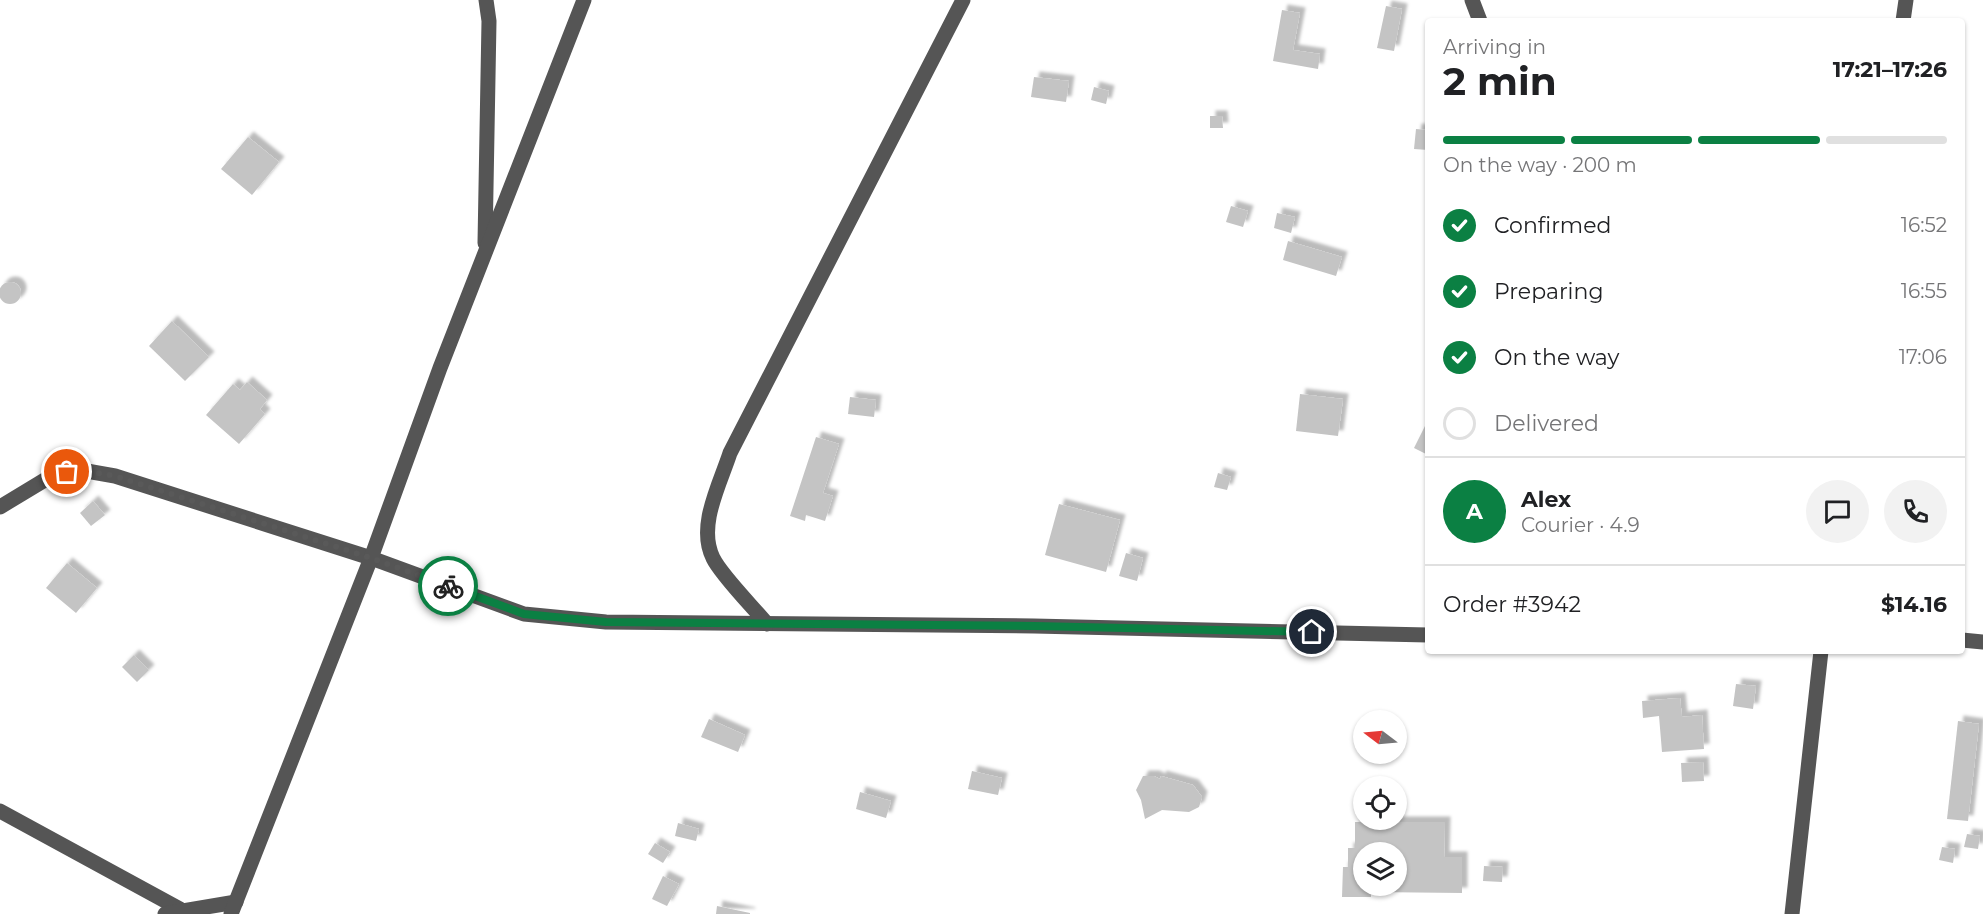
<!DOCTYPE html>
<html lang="en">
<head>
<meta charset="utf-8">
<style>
	:root { --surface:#fff; --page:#f2f2f2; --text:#202124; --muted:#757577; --line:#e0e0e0; --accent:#0b8043 }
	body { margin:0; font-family:Montserrat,sans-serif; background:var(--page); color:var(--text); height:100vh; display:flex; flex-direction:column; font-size:22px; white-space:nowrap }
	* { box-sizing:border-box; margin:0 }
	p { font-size:20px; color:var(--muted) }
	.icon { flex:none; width:33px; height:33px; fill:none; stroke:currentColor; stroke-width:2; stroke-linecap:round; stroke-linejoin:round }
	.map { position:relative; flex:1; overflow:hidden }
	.panel { position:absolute; left:1425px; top:18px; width:540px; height:636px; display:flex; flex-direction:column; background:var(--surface); border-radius:6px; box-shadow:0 2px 4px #0004 }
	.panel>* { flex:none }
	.needle { width:39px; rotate:286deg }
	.controls { position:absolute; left:1353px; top:710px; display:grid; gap:12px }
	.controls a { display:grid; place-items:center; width:54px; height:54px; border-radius:50%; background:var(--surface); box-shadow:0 2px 4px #0004; font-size:30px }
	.pin { position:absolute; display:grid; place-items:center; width:51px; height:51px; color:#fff; margin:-26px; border:3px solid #fff; border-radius:50%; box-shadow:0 2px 6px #0007 }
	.courier { position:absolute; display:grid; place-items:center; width:60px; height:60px; margin:-30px; border:4px solid #0b8043; border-radius:50%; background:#fff; color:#222; box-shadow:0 2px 8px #0007 }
	.overview em { font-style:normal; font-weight:700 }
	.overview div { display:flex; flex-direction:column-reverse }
	.overview { display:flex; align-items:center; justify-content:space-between; height:102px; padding:0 18px }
	h1 { font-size:39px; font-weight:700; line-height:45px }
	.bar { display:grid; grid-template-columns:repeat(4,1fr); gap:9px 6px; align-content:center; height:72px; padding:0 18px }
	.bar i { height:8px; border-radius:4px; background:var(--line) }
	.bar .active { background:var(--accent) }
	.bar p { grid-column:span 4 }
	.line { display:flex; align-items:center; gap:15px; padding:0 18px; border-top:2px solid var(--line) }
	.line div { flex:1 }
	.round { display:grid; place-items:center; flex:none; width:63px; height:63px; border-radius:32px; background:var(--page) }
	ol { padding:0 18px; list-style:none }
	li { display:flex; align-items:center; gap:18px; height:66px }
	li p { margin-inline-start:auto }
	li .icon { padding:6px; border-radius:50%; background:var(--accent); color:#fff; stroke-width:4 }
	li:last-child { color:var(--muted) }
	li i { width:33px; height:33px; border:3px solid var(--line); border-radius:50% }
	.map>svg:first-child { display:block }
	.building { fill:#c4c4c4; fill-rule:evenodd; filter:url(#shadow) }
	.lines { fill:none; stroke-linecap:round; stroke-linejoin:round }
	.minor { stroke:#555; stroke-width:15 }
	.done { stroke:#595959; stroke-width:6; stroke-dasharray:0 10.8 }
	.route { stroke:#0b8043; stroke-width:8 }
</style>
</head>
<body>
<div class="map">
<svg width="1983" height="914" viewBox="0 0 1983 914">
	<defs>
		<filter id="shadow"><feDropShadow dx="5.5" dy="-5.5" stdDeviation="1.5" flood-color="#0004"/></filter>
	</defs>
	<rect width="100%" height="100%" fill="#fff"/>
	<!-- building -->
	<g class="building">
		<polygon points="1386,6 1402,9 1394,51 1377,48"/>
		<polygon points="1282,10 1300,13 1293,50 1320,54 1318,69 1273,61"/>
		<polygon points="1034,77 1069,81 1066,102 1031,97"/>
		<polygon points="1094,87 1109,91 1106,104 1091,100"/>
		<polygon points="1210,116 1222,116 1223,128 1210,128"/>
		<polygon points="1416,129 1428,130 1428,150 1414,149"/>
		<polygon points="248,137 279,162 252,195 221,169"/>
		<polygon points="1231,206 1248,211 1243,227 1226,222"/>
		<polygon points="1277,213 1295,217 1291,233 1274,228"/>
		<polygon points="1288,241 1342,257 1336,276 1283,260"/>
		<circle cx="10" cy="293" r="11"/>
		<polygon points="172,321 209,357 185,381 149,346"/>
		<polygon points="247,382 267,400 260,409 265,414 239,444 206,415 233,384 240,390"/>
		<polygon points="1300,394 1343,399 1338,436 1296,431"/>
		<polygon points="850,397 876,400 874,417 848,414"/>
		<polygon points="1428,420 1428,455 1414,448"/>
		<polygon points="816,437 839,444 823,493 833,496 825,521 806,515 805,521 790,516"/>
		<polygon points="1218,473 1231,477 1227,490 1214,487"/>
		<polygon points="93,501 105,515 91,526 80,513"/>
		<polygon points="1059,504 1120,520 1106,572 1045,555"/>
		<polygon points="1126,553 1143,558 1137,581 1119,576"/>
		<polygon points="67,563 97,588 76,613 46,588"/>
		<polygon points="134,655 149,670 137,682 122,667"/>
		<polygon points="1736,684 1756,686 1753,709 1733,706"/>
		<polygon points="1680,698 1682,717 1702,715 1704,749 1662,752 1659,716 1643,718 1642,701"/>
		<polygon points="709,719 745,735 738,752 701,737"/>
		<polygon points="1958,721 1979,724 1968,821 1947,819"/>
		<polygon points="1703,762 1704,781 1682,782 1681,763"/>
		<polygon points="972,771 1002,778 998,795 968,789"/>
		<polygon points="1143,776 1154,776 1160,779 1161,776 1193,785 1202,797 1199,807 1189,812 1162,810 1145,819 1141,800 1136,790"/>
		<polygon points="860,792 891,801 886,818 856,809"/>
		<path d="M1355 822H1445L1444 857H1462V893L1371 892V897H1342L1343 867H1348V848H1355ZM1364 852H1396V885H1364Z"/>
		<polygon points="678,823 699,829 696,841 675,836"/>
		<polygon points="1967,834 1980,836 1978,849 1964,847"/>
		<polygon points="655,843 670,852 663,863 648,854"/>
		<polygon points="1942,847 1955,849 1953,863 1939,860"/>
		<polygon points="1484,866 1503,867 1502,882 1483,881"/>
		<polygon points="663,876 679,884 667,906 652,899"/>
		<polygon points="717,906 750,913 750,914 716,914"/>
	</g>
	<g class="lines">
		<!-- minor -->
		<g class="minor">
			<polyline points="1472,0 1480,21"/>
			<polyline points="1903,21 1906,0"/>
			<polyline points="485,243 489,21 486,0"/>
			<polyline points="0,507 53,475 81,470 115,476 371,558 524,614 606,622 1034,626 1428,635"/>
			<path d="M767 624C754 608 721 575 713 558 697 526 720 484 730 453L963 0"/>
			<polyline points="1962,640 1983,642"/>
			<polyline points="0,811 180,909"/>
			<polyline points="165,914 236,902"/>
			<polyline points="231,914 371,558 440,368 584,0"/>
			<polyline points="1792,914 1821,651"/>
		</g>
	</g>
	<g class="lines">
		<!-- done -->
		<polyline class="done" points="67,472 81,470 115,476 371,558 448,586"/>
		<!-- route -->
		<polyline class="route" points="448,586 524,614 606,622 1034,626 1312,632"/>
	</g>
</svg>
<div class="controls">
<a><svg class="needle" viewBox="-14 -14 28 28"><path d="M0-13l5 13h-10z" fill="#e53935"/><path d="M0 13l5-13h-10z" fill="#757577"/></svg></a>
<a><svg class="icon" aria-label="locate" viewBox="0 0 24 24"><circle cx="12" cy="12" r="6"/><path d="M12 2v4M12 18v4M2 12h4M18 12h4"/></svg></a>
<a><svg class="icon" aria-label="layers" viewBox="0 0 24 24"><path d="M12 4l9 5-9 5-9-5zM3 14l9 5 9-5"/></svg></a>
</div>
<div class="pin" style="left:67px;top:472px;background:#ea580c"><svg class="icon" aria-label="bag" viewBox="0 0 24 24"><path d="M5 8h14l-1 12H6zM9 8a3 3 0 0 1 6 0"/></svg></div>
<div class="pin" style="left:1312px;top:632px;background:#1f2937"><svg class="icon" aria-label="home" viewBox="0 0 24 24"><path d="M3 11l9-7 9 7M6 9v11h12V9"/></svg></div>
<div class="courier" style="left:448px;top:586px"><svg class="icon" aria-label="bike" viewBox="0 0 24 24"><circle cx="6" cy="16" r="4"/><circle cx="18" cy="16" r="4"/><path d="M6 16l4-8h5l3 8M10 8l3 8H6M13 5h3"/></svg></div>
<section class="panel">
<div class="overview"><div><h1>2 min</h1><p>Arriving in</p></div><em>17:21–17:26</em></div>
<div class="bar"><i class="active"></i><i class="active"></i><i class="active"></i><i></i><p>On the way · 200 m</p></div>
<ol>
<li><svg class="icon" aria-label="check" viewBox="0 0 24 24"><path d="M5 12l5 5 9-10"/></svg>Confirmed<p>16:52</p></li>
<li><svg class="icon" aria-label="check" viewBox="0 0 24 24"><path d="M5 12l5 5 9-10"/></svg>Preparing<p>16:55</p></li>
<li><svg class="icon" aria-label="check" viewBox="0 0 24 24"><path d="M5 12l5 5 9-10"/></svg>On the way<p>17:06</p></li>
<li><i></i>Delivered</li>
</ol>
<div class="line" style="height:108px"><b class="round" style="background:var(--accent);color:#fff">A</b><div><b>Alex</b><p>Courier · 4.9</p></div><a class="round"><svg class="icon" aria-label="chat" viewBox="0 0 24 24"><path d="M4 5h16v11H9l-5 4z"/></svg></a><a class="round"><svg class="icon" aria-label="phone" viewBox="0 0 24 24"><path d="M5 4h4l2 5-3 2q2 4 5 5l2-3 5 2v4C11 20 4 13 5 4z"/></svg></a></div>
<div class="line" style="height:78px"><div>Order #3942</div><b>$14.16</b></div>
</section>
</div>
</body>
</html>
